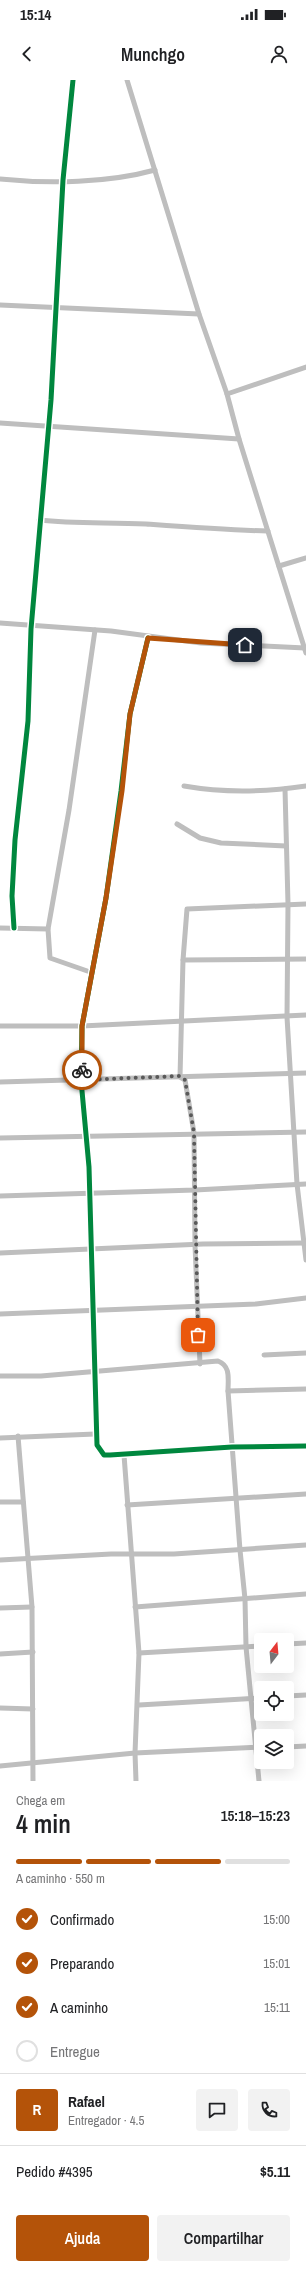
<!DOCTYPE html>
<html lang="pt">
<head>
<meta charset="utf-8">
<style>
	:root { --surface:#fff; --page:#f2f2f2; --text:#202124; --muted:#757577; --line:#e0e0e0; --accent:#b45309 }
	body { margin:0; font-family:"Archivo Narrow",sans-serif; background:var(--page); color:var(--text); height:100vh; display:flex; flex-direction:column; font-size:15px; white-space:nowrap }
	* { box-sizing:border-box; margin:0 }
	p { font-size:13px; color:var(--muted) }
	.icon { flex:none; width:22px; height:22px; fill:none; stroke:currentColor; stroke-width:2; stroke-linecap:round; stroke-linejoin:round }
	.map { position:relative; height:1701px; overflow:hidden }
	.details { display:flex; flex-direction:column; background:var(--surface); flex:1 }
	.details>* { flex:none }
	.needle { width:26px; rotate:16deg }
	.fabs { position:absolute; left:254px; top:1553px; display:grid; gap:8px }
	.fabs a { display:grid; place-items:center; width:40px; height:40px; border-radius:4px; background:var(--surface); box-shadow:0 4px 16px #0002; font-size:20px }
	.pin { position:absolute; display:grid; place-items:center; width:34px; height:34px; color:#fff; margin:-17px; border-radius:8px; box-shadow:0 2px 6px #0006 }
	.courier { position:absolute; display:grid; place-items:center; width:40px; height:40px; margin:-20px; border:3px solid #b45309; border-radius:50%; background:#fff; color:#222; box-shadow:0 1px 5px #0007 }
	.overview em { font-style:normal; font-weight:600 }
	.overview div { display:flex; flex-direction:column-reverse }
	.overview { display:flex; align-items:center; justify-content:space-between; height:68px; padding:0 16px }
	h1 { font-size:26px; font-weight:600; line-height:30px }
	.bar { display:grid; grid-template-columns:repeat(4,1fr); gap:6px 4px; align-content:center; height:48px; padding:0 16px }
	.bar i { height:5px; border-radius:3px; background:var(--line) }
	.bar .selected { background:var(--accent) }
	.bar p { grid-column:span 4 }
	.line { display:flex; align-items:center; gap:10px; padding:0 16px; border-top:1px solid var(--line) }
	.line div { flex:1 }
	.round { display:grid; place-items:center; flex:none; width:42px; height:42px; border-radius:4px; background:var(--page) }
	ol { padding:0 16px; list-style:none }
	li { display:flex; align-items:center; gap:12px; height:44px }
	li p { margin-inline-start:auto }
	li .icon { padding:4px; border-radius:50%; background:var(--accent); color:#fff; stroke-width:4 }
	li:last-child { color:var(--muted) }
	li i { width:22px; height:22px; border:2px solid var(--line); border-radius:50% }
	.primary-button { display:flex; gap:8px; margin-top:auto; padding:8px 16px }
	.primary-button a { flex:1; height:46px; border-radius:4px; background:var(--accent); color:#fff; font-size:16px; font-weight:600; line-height:46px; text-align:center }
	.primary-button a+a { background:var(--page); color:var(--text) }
	.status { display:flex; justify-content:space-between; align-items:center; height:28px; padding:0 20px; background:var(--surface); direction:ltr }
	.status svg { height:11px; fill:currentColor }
	header { display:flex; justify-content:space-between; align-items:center; height:52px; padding:0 16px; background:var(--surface); font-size:18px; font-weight:600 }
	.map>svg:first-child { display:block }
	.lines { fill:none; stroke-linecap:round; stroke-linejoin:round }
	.minor { stroke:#bebebe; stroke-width:5 }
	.cycleway-casing { stroke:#fff; stroke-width:8 }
	.cycleway { stroke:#00873e; stroke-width:5 }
	.done { stroke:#595959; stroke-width:4; stroke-dasharray:0 7.2 }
	.route { stroke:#b45309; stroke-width:5 }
</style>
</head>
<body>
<div class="status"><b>15:14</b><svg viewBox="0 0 49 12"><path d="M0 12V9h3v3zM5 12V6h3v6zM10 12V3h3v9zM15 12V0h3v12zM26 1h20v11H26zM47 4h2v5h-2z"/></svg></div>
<header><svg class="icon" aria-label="back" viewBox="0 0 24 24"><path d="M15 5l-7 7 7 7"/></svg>Munchgo<svg class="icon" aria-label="person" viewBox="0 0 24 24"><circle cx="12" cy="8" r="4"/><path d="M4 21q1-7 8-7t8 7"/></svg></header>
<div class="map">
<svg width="306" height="1701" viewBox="0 0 306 1701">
	<rect width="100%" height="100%" fill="#fff"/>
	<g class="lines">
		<!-- minor -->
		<g class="minor">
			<polyline points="127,0 199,234 227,314 239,359 306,573"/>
			<path d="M0 99C49 104 108 103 155 90"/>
			<polyline points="0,225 199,234"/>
			<polyline points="227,314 306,287"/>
			<polyline points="0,343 239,359"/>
			<path d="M39 440C75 444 110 442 146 444 187 447 227 450 268 451"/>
			<polyline points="279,486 306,478"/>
			<polyline points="0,543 111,551 201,563 305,568"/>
			<polyline points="148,558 130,634 121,711 106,818 82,946 81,1000 89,1087 97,1365 104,1375 110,1375 232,1367 306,1366"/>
			<path d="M184 706C224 713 266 712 306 706"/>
			<polyline points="285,709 288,824 287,937 297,1104 306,1180"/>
			<polyline points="177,744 200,758 221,763 286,766"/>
			<polyline points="0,848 48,849"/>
			<polyline points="14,848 12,816 15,760 28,641 31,549 51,320 63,100 73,0"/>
			<polyline points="183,880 306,879"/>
			<polyline points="93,893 50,878 48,849 69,730 95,550"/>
			<polyline points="0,946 82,946 306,935"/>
			<polyline points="0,1002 306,993"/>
			<polyline points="0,1058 306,1052"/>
			<polyline points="0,1116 195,1110 306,1104"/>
			<polyline points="0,1173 203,1164 306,1163"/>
			<polyline points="0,1234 256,1224 306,1218"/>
			<polyline points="264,1275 306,1273"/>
			<polyline points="200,1284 195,1165 194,1053 185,1000 180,997 183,880 187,829 306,824"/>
			<path d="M0 1296H41L218 1281C231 1286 228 1299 228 1311L306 1309"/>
			<polyline points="228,1311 240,1470 245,1519 246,1567 259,1701"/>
			<polyline points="18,1356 32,1527 33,1701"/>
			<polyline points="0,1358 95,1354"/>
			<polyline points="124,1375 139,1573 135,1673 136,1701"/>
			<polyline points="0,1422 23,1422"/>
			<polyline points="127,1425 306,1414"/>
			<polyline points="0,1480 111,1474 174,1474 306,1465"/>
			<polyline points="135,1527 306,1514"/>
			<polyline points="0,1528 32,1527"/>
			<polyline points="287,1564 306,1563"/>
			<polyline points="139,1573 261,1566"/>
			<polyline points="0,1574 33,1572"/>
			<polyline points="287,1616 306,1615"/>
			<polyline points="139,1625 261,1618"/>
			<polyline points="0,1628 33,1629"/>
			<polyline points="287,1667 306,1666"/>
			<polyline points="0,1686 135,1673 261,1667"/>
		</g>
		<!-- cycleway casing -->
		<g class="cycleway-casing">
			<g id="cycleway">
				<polyline points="148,558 130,634 121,711 106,818 82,946 81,1000 89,1087 97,1365 104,1375 110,1375 232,1367 306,1366"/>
				<polyline points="14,848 12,816 15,760 28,641 31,549 51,320 63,100 73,0"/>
			</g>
		</g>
		<!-- cycleway -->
		<use href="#cycleway" class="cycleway"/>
	</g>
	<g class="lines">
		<!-- done -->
		<polyline class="done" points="82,990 81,1000 180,996 185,1000 194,1053 198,1255"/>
		<!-- route -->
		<polyline class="route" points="82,990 82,946 106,818 122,711 130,634 148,558 245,565"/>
	</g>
</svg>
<div class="fabs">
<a><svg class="needle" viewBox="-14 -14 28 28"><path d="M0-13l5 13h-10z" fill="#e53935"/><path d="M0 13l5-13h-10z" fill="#757577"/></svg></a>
<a><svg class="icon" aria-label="locate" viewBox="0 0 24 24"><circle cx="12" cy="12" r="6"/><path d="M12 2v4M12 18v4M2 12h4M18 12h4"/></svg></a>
<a><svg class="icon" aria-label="layers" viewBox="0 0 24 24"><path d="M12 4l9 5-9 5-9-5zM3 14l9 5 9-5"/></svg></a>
</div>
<div class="pin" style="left:198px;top:1255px;background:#ea580c"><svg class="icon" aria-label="bag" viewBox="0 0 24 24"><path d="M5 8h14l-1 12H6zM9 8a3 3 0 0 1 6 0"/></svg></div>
<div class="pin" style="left:245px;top:565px;background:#1f2937"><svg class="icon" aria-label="home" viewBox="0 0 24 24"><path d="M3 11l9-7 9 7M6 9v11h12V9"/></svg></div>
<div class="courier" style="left:82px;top:990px"><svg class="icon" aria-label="bike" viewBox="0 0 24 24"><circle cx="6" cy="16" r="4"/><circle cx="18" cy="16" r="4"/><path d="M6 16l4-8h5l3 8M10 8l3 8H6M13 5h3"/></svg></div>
</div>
<section class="details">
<div class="overview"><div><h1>4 min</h1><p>Chega em</p></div><em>15:18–15:23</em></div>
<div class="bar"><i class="selected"></i><i class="selected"></i><i class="selected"></i><i></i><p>A caminho · 550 m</p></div>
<ol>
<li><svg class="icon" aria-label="check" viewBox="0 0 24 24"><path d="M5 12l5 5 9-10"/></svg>Confirmado<p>15:00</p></li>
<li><svg class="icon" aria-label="check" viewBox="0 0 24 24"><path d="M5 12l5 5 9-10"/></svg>Preparando<p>15:01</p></li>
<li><svg class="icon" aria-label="check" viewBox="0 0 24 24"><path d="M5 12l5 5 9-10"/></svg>A caminho<p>15:11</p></li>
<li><i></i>Entregue</li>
</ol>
<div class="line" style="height:72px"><b class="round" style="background:var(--accent);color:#fff">R</b><div><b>Rafael</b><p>Entregador · 4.5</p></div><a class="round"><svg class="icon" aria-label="chat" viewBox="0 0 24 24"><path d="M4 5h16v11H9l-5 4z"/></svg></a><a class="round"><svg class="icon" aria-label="phone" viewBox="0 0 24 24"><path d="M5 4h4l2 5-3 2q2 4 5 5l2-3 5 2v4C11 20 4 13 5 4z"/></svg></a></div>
<div class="line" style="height:52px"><div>Pedido #4395</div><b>$5.11</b></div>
<div class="primary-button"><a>Ajuda</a><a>Compartilhar</a></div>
</section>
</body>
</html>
